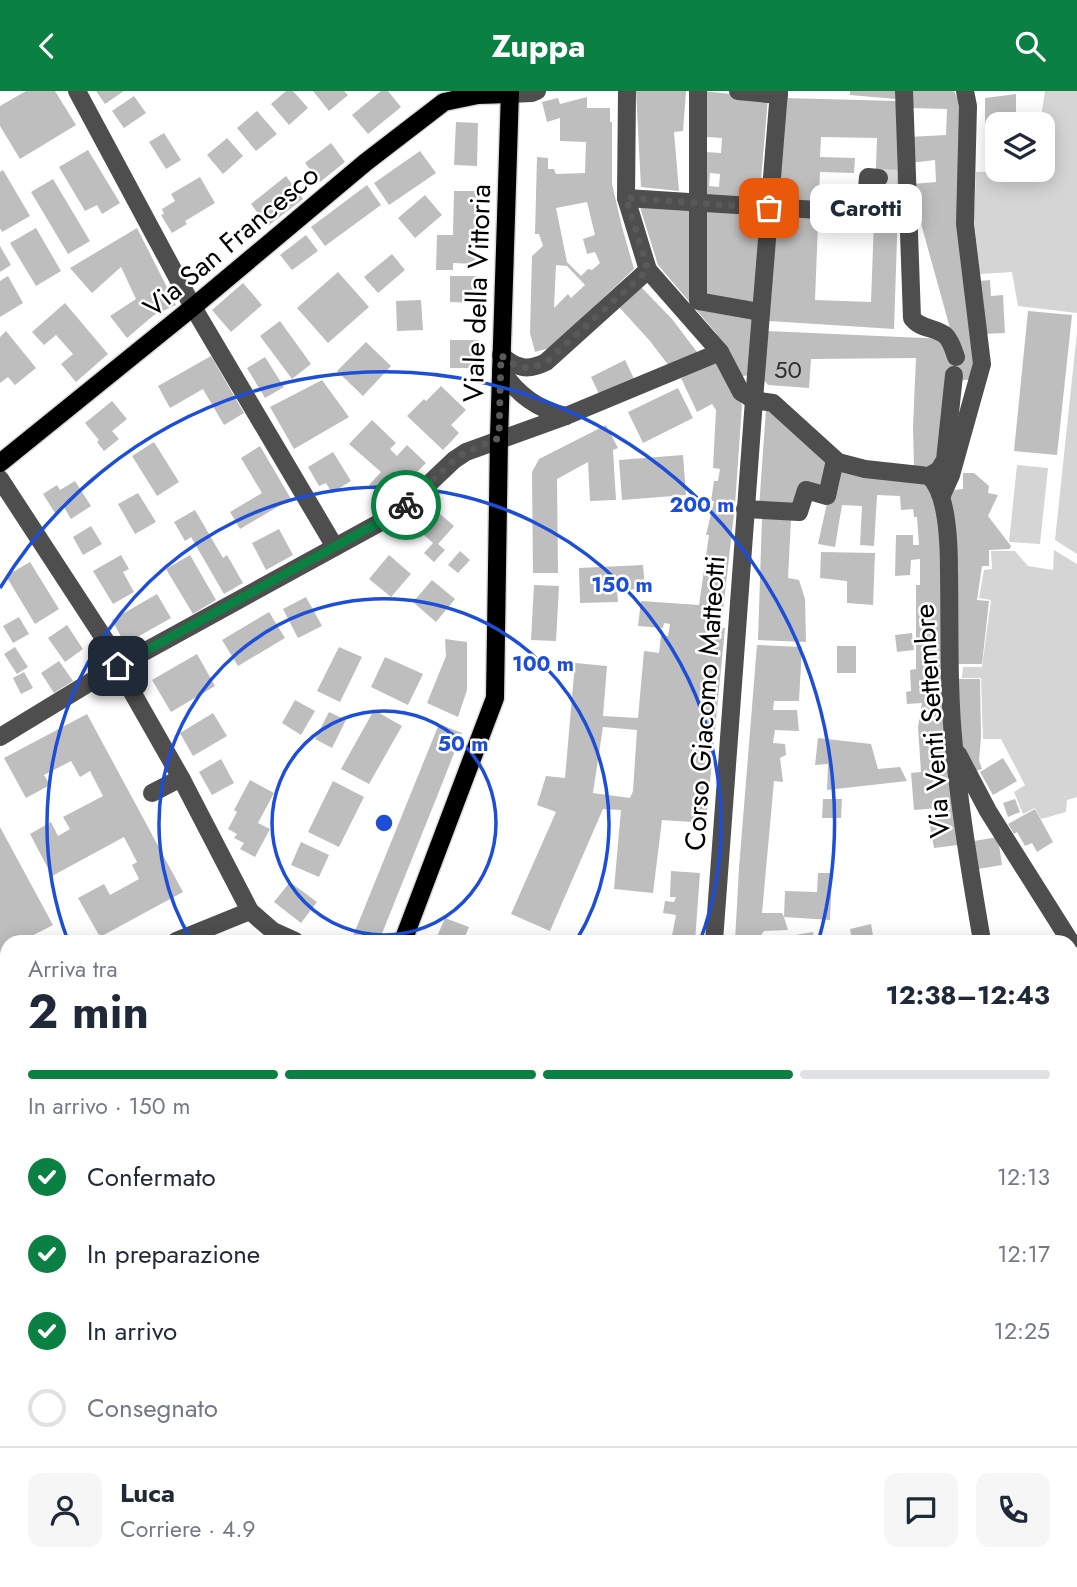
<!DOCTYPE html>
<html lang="it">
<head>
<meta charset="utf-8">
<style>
	:root { --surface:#fff; --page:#f6f6f7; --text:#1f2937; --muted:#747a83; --line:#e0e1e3; --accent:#0b8043 }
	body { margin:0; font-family:Jost,sans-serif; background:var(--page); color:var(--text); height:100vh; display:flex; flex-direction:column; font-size:26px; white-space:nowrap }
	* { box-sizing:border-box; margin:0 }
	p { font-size:23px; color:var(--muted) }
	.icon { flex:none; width:38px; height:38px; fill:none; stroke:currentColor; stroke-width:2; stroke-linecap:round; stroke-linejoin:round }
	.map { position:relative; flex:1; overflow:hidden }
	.panel { position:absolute; left:0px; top:844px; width:1078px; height:653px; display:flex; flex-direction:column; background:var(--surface); border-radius:21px 21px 0 0; box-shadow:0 4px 18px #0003 }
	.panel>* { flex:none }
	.tools { position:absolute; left:985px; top:21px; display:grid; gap:14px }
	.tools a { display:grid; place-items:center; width:70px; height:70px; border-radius:14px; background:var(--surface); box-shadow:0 4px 18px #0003; font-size:35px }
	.pin { position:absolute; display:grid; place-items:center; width:60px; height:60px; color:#fff; margin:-30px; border-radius:14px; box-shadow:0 4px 10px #0006 }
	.courier { position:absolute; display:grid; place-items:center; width:70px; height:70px; margin:-35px; border:5px solid #0b8043; border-radius:50%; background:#fff; color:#222; box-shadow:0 2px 9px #0007 }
	.bubble { position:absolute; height:49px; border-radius:14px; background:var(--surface); box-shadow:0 4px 18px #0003; font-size:23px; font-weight:700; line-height:49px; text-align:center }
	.head em { font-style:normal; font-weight:700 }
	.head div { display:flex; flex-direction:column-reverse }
	.head { display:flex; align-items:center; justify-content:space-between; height:119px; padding:0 28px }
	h1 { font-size:46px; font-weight:700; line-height:52px }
	.bar { display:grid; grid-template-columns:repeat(4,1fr); gap:10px 7px; align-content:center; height:84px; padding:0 28px }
	.bar i { height:9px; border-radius:5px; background:var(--line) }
	.bar .on { background:var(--accent) }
	.bar p { grid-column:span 4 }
	.line { display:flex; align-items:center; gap:18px; padding:0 28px; border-top:2px solid var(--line) }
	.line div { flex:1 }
	.round { display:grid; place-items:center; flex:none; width:74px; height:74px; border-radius:14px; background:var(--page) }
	ol { padding:0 28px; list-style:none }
	li { display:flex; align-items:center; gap:21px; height:77px }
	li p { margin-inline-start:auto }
	li .icon { padding:7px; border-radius:50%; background:var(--accent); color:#fff; stroke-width:4 }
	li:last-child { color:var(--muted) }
	li i { width:38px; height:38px; border:4px solid var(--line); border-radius:50% }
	header { display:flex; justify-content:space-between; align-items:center; height:91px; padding:0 28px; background:var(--accent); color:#fff; font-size:32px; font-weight:700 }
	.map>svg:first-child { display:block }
	.green { fill:#d5d5d5 }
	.building { fill:#bebebe; fill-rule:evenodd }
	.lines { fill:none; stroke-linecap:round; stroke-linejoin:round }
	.minor-tunnel { stroke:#d9d9d9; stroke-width:18; stroke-dasharray:18 9; stroke-linecap:butt }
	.major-casing { stroke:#dbdbdb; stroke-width:21 }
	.minor { stroke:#4e4e4e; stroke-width:18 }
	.major { stroke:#000; stroke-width:18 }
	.done { stroke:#595959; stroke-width:7; stroke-dasharray:0 12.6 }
	.route { stroke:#0b8043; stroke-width:9 }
	.ring { fill:none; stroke:#1d4ed8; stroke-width:3.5 }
	.labels { text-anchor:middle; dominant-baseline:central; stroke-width:5; stroke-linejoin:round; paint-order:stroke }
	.number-label { font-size:24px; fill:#303030 }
	.street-label { font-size:28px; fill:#000; stroke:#fff }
	.centre { fill:#1d4ed8; stroke:#fff; stroke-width:3.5 }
	.ring-label { font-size:21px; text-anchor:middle; font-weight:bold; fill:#1d4ed8; stroke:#fff; stroke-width:5; stroke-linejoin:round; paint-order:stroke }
</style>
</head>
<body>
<header><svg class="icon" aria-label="back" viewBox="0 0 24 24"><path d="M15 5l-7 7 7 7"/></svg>Zuppa<svg class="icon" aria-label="search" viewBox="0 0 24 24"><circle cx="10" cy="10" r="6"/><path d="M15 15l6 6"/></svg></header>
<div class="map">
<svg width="1077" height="1496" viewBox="0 0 1077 1496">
	<rect width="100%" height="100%" fill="#fff"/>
	<!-- green -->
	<g class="green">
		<polygon points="1045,0 1077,0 1077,222 1018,215 1012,181 980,183 974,128 976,81 1043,79 1043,33 1040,33"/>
		<polygon points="1077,241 1077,463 1055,449"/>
		<polygon points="1017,374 1048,377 1040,453 1009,451"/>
		<polygon points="1054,459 1077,473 1077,706 1067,709 1066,721 1041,728 1035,717 1023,723 1014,701 1025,694 1001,648 983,648 981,587 962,587 963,576 982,576 991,509 979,507 984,479 992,478 991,460 1015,460 1028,475 1053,479"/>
		<polygon points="0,953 7,957 7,1206 0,1209"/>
		<polygon points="0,1282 7,1298 7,1402 0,1405"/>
	</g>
	<!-- building -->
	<g class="building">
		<polygon points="26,0 55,0 76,34 20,68 0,35 0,15"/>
		<polygon points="96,0 124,0 105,13"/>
		<polygon points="286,0 293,0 308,17 289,34 271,13"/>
		<polygon points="313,0 344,0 348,4 329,20"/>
		<polygon points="381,0 388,0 401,16 368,43 352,24"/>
		<polygon points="636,0 686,0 683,40 674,41 679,100 641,96"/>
		<path d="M703 0 768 7 759 112 701 108ZM707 46 722 47 721 62 706 61ZM710 82 720 83 719 96 709 95Z"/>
		<polygon points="850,0 895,0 896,8 850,4"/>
		<polygon points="907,0 954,0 960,13 977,273 973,288 957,290 940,368 934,375 914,376 913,336 916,267 811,268 809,297 768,294 764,289 767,240 946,248 958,266 915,111 913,93 936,91 935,69 910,72 908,46 946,44 947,18 909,17"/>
		<polygon points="1016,3 1016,33 998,33 998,38 985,39 985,7"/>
		<polygon points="134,5 146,22 124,37 112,20"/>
		<path d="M587 6V17H610V31H612V93L622 136 634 178 550 257 535 261 530 242 532 165 543 155 539 143H535L537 66 548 67V78H554L556 83 585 82 586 51 560 50V27L547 31 542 11 558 7 560 13ZM587 111 595 144 583 148 587 163 595 161 600 172 592 179 588 178 581 185 567 171 556 117ZM556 174 567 175 585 194 571 207 568 203 554 217Z"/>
		<path d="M785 7 897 10 899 88 894 238 769 230ZM821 46 877 47 871 211 815 209 820 81 854 82 855 67 820 66Z"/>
		<polygon points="257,20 277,43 256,60 237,37"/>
		<polygon points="456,31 478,32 477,75 454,74"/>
		<polygon points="164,42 181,69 166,78 149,51"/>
		<polygon points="227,47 243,65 223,83 207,64"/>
		<polygon points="331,52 345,71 320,91 305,72"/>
		<polygon points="88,59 120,112 102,123 97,114 85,120 59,76"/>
		<polygon points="420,60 436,82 389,114 374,92"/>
		<polygon points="3,79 30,125 2,141 0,137 0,81"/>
		<polygon points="286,85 303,108 268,135 251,113"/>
		<polygon points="200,86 215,112 185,130 187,133 172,142 161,124 164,123 162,118 175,110 171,103"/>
		<polygon points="53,88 90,150 68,163 31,101"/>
		<polygon points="367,94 381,114 325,155 311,136"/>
		<polygon points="454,100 478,100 475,173 453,172 453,179 436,179 437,144 453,144"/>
		<polygon points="425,104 442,124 415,147 398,127"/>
		<polygon points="639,113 697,116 695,211 754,222 749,284 739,286 716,242 658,174"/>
		<polygon points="706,115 762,120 753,218 702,210"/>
		<polygon points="36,137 61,180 36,195 10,152"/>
		<polygon points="137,137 176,214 154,224 127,247 110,225 136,208 121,176 92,202 70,177"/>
		<polygon points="306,144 318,160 292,179 280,164"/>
		<polygon points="0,155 11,174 0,181"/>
		<polygon points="392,163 405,179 378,202 364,186"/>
		<polygon points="338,181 369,216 328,252 297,217"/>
		<polygon points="8,185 23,212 0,226 0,190"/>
		<polygon points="450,185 478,185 477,212 450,211"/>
		<polygon points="990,189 991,205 1003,204 1005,242 983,243 980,190"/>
		<polygon points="243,192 262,214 231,241 212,219"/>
		<polygon points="641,196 672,228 697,261 672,279 650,250 619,216"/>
		<polygon points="421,209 423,239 397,240 396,210"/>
		<polygon points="65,212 108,263 76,291 61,273 73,263 56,244 44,254 32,241"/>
		<polygon points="1028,220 1072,224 1057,364 1014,360"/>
		<polygon points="280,230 311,273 292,288 260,245"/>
		<polygon points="6,240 36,277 15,294 8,286 0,292 0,246"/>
		<rect x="450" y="249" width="29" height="28"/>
		<polygon points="366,251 391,275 363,305 337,280"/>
		<polygon points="211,265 244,322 224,334 203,298 170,317 158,295"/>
		<polygon points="265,266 284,296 265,307 247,277"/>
		<polygon points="625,269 635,290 601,307 591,286"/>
		<path d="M718 269 742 314 735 414 721 537H725L706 732 662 729 653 802 614 798 621 719 603 718 550 840 511 823 556 721 537 714 546 685 565 687 575 572 607 575 603 625 638 627 644 560 659 562 661 545H668L670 533 664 532 663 537 638 535 641 510 699 514 709 444H706L714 410H711L714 390H718L720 378 713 377 716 319 712 313 697 321 681 287ZM603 636 637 639 633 700 630 707 593 702Z"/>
		<polygon points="322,289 349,326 294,358 270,316"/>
		<polygon points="441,295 466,319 451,334 459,342 443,359 407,325 424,308 426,310"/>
		<polygon points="678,297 693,327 643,352 628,321"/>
		<polygon points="112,310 127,328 112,340 119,348 104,360 97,351 99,349 85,332"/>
		<polygon points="766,318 770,318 833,376 827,398 793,419 759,417"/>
		<polygon points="372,329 396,352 390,358 397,365 407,354 426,372 387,411 369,394 381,381 349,353"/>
		<polygon points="606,334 618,357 613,359 616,409 590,410 588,371 557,388 558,482 533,482 532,381 539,368"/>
		<polygon points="154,351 179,391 157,405 132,365"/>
		<polygon points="260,355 291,408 240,438 230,421 262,402 241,367"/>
		<polygon points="333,361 351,390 332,402 326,392 319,395 308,376"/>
		<polygon points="683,364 686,404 622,409 619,369"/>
		<polygon points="835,376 931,392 939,424 958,754 934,757 928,724 938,723 938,717 914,719 911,682 921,681 918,636 922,612 907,613 906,601 911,600 910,579 916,578 916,494 920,494 920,468 911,469 910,484 895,485 896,444 913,444 913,454 919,454 917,426 914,426 913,418 901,419 900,405 877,404 874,455 860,454 862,415 842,414 835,456 818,453"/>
		<polygon points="963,382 974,382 989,395 988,402 998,404 988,425 1011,455 1010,458 989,459 989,475 982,475 977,509 989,510 982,573 958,573 950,407 954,399 963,398"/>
		<polygon points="75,390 91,415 71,428 64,416 55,422 43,403 57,394 60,399"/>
		<polygon points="138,402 156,431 135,443 118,413"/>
		<polygon points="433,417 454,435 438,453 445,459 434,471 424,462 433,452 415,436"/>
		<polygon points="195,419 223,467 227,464 243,492 224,503 191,446 185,450 174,431"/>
		<polygon points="762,426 791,428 788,487 799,489 805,508 806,551 758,549"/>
		<polygon points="91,435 102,453 83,464 73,446"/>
		<polygon points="279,438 293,464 266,479 252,452"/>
		<polygon points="460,460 470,469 458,482 448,474"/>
		<polygon points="821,461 875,462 873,514 847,512 847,490 820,487"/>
		<polygon points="121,464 129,478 123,481 134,501 113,513 93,480"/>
		<polygon points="190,464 216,509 193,523 166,478"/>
		<polygon points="389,464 411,483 391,506 369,488"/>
		<polygon points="30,471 59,518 35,533 6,485"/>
		<polygon points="643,474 645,498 617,499 618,511 580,512 579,477"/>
		<polygon points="432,489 455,508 436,531 413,511"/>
		<polygon points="534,494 559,495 556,550 531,549"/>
		<polygon points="157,503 171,527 125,553 112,529"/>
		<polygon points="306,506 322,535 298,547 283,518"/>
		<polygon points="269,521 285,547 238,575 222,549"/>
		<polygon points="19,526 29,543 13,552 3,535"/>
		<polygon points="67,534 83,558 65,571 48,547"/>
		<polygon points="912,542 914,559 897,561 895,544"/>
		<polygon points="445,548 467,551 467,599 458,626 427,612 446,565"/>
		<polygon points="757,554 802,556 799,610 774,610 773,619 797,619 799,640 775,639 773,652 785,653 786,664 780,667 783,691 774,690 762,822 782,822 784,826 785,800 817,801 818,782 832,782 830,829 784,826 788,839 764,840 757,850 735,850 739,777"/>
		<rect x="837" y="555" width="19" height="27"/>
		<polygon points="15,556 28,576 17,583 4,563"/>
		<polygon points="339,556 362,566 340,611 317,600"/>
		<polygon points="197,563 215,595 171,621 152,589"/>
		<polygon points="385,566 423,583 408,614 371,596"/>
		<polygon points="59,570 73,590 54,602 41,582"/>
		<polygon points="24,581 33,597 21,603 13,587"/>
		<polygon points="958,588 980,588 981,646 979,669 982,678 976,680 960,653"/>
		<polygon points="295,609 315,620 301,644 282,632"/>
		<polygon points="374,619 402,635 369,693 341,678"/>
		<polygon points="329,621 346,629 332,657 315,648"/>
		<polygon points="213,622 227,645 193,665 180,642"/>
		<polygon points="87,623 183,801 100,846 78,807 104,793 110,804 139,788 132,774 137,771 124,746 52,785 30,743 51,731 58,745 70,738 63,726 103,705 90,680 80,686 71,670 44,684 50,694 26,707 4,667"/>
		<polygon points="439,633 462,642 438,703 379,850 351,850"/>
		<polygon points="818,647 871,653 878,678 900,676 907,690 827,699 828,673 815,674"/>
		<polygon points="1003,667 1017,690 993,704 980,681"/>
		<polygon points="221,668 234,692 212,704 199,681"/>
		<polygon points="250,689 274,702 258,732 270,738 255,766 240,758 244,752 234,747 237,743 228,738 237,721 234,719"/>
		<polygon points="333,690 364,706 339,756 308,741"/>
		<polygon points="823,708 842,708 841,727 822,727"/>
		<polygon points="1015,708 1020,721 1008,726 1003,712"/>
		<polygon points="1035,718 1053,751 1037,761 1032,752 1025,755 1017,741 1014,743 1008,733"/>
		<polygon points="0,736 53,834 22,850 7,850 7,859 0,863"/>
		<polygon points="998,746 1002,774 978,778 974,750"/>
		<polygon points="301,751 329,764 319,786 291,774"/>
		<polygon points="671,780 700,782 695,850 671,850 676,824 663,822 665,810 674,811 676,806 670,806"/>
		<polygon points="290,791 317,811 301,832 274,811"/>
		<polygon points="445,827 469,836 463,850 435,850"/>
		<polygon points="871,833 874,850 852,850 850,838"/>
		<polygon points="813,841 814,850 767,850 766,849"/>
		<polygon points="1077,1040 1077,1061 1071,1063 1071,1041"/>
		<rect x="1071" y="1213" width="6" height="32"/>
		<polygon points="7,1221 7,1255 0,1258 0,1224"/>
		<rect x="1071" y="1301" width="6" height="39"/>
		<rect x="1071" y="1354" width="6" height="25"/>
		<rect x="1071" y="1397" width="6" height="30"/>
		<polygon points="9,1489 32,1489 35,1496 12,1496"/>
		<polygon points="52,1489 103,1489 87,1496 54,1496"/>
		<polygon points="190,1489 200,1489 203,1496 175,1496"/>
		<polygon points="327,1489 364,1489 367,1496 330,1496"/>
		<polygon points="527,1489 591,1489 594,1496 526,1496 524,1491"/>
		<polygon points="679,1489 774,1489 772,1491 777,1496 687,1496"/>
		<polygon points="932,1489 964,1489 965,1496 933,1496"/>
		<polygon points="1012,1489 1032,1489 1032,1496 1013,1496"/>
	</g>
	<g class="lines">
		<!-- minor-tunnel -->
		<polyline class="minor-tunnel" points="879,87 899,88"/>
		<!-- major casing -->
		<g class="major-casing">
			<g id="major">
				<polyline points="0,372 193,216 366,71 444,11 478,4 510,3"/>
				<polyline points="403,850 495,607 499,347 510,0"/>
				<polyline points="0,1433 7,1430"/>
				<polyline points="477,1489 480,1496"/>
				<polyline points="495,1489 497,1496"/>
				<polyline points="979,1489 981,1496"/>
			</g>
		</g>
		<!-- minor -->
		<g class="minor">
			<polyline points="77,0 193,216 335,456"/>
			<path d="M627 0 626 107 648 179 720 261 741 301 754 309 773 312 838 371 865 378 929 385C948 402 949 455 949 481 950 539 948 598 954 656 960 721 971 786 982 850"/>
			<polyline points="698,0 698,210 760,221"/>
			<polyline points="738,0 779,4"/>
			<path d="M904 0 912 227C921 239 936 236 946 245 951 250 954 260 956 266"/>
			<polyline points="510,3 532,2 537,0"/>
			<polyline points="626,107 865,122 868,86 879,87"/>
			<path d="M501 264C517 278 528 280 546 271L648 179"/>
			<path d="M501 279C518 304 537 318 566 325"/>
			<polyline points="929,385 939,379 945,369 954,284"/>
			<polyline points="0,388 111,558 123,585 181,687 250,820 273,840 295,850"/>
			<polyline points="942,404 951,384 982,273 965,133 968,15 965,0"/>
			<polyline points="745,418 799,421 806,399 827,405 835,369"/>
			<polyline points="0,646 102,584 399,421 454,369 466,361 566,325 720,261"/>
			<polyline points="958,663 988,720 1070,850"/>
			<polyline points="152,702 181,687"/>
			<polyline points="176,850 250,820"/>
			<polyline points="714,850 754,309 779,0"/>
			<polyline points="0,924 7,921"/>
			<polyline points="150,1489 153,1496"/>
			<polyline points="308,1489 311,1496"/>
			<polyline points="664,1489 671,1496"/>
			<polyline points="416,1496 430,1489"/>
		</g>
		<!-- major -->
		<use href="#major" class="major"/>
	</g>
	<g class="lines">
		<!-- done -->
		<path class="done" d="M406 414 454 369 466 361 499 347 501 264C517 278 528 280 546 271L648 179 626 107 769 117"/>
		<!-- route -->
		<polyline class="route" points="118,575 398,421 406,414"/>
	</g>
	<!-- distance rings -->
	<g class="ring">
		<circle cx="384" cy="732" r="112"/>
		<path d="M192 850A225 225 0 1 1 576 850"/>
		<path d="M68 850A337 337 0 1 1 700 850"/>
		<path d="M0 497A450 450 0 0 1 819 848"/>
	</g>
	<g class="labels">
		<!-- number labels -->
		<g class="number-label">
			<text x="788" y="278">50</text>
		</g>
		<!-- street labels -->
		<g class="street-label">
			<text transform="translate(231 150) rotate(-40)">Via San Francesco</text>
			<text transform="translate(477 202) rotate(-88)">Viale della Vittoria</text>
			<text transform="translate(705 612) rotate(-86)">Corso Giacomo Matteotti</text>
			<text transform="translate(932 630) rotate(-94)">Via Venti Settembre</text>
		</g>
	</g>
	<circle cx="384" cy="732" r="10" class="centre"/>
	<g class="ring-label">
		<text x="702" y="421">200 m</text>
		<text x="622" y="501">150 m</text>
		<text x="543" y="580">100 m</text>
		<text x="463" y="660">50 m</text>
	</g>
</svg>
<div class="tools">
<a><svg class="icon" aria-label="layers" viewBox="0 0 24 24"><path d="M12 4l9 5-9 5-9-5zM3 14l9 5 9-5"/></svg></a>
</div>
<div class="pin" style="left:769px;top:117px;background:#ea580c"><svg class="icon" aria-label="bag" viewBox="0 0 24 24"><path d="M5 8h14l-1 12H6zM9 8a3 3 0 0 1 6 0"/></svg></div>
<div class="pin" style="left:118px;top:575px;background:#1f2937"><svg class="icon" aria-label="home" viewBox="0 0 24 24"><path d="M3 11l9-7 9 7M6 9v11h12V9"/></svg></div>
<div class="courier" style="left:406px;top:414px"><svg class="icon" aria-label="bike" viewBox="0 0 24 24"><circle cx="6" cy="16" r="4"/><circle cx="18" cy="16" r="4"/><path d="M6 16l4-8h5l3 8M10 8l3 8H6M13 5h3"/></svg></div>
<div class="bubble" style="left:810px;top:93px;width:112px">Carotti</div>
<section class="panel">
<div class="head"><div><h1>2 min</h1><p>Arriva tra</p></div><em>12:38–12:43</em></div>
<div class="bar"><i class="on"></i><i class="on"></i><i class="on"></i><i></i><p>In arrivo · 150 m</p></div>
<ol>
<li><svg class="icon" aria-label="check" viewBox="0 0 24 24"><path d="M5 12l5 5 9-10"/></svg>Confermato<p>12:13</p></li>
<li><svg class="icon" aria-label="check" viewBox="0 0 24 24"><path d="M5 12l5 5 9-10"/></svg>In preparazione<p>12:17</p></li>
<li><svg class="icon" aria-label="check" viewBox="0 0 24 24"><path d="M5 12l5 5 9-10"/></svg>In arrivo<p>12:25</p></li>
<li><i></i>Consegnato</li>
</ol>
<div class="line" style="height:126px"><a class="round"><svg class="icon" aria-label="person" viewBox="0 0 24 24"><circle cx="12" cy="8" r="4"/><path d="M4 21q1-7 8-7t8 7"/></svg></a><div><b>Luca</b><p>Corriere · 4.9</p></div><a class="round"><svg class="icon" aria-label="chat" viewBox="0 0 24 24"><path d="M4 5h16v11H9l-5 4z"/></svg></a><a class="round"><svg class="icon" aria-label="phone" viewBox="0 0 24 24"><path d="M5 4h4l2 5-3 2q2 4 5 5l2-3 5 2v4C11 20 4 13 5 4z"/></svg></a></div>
</section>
</div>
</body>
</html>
